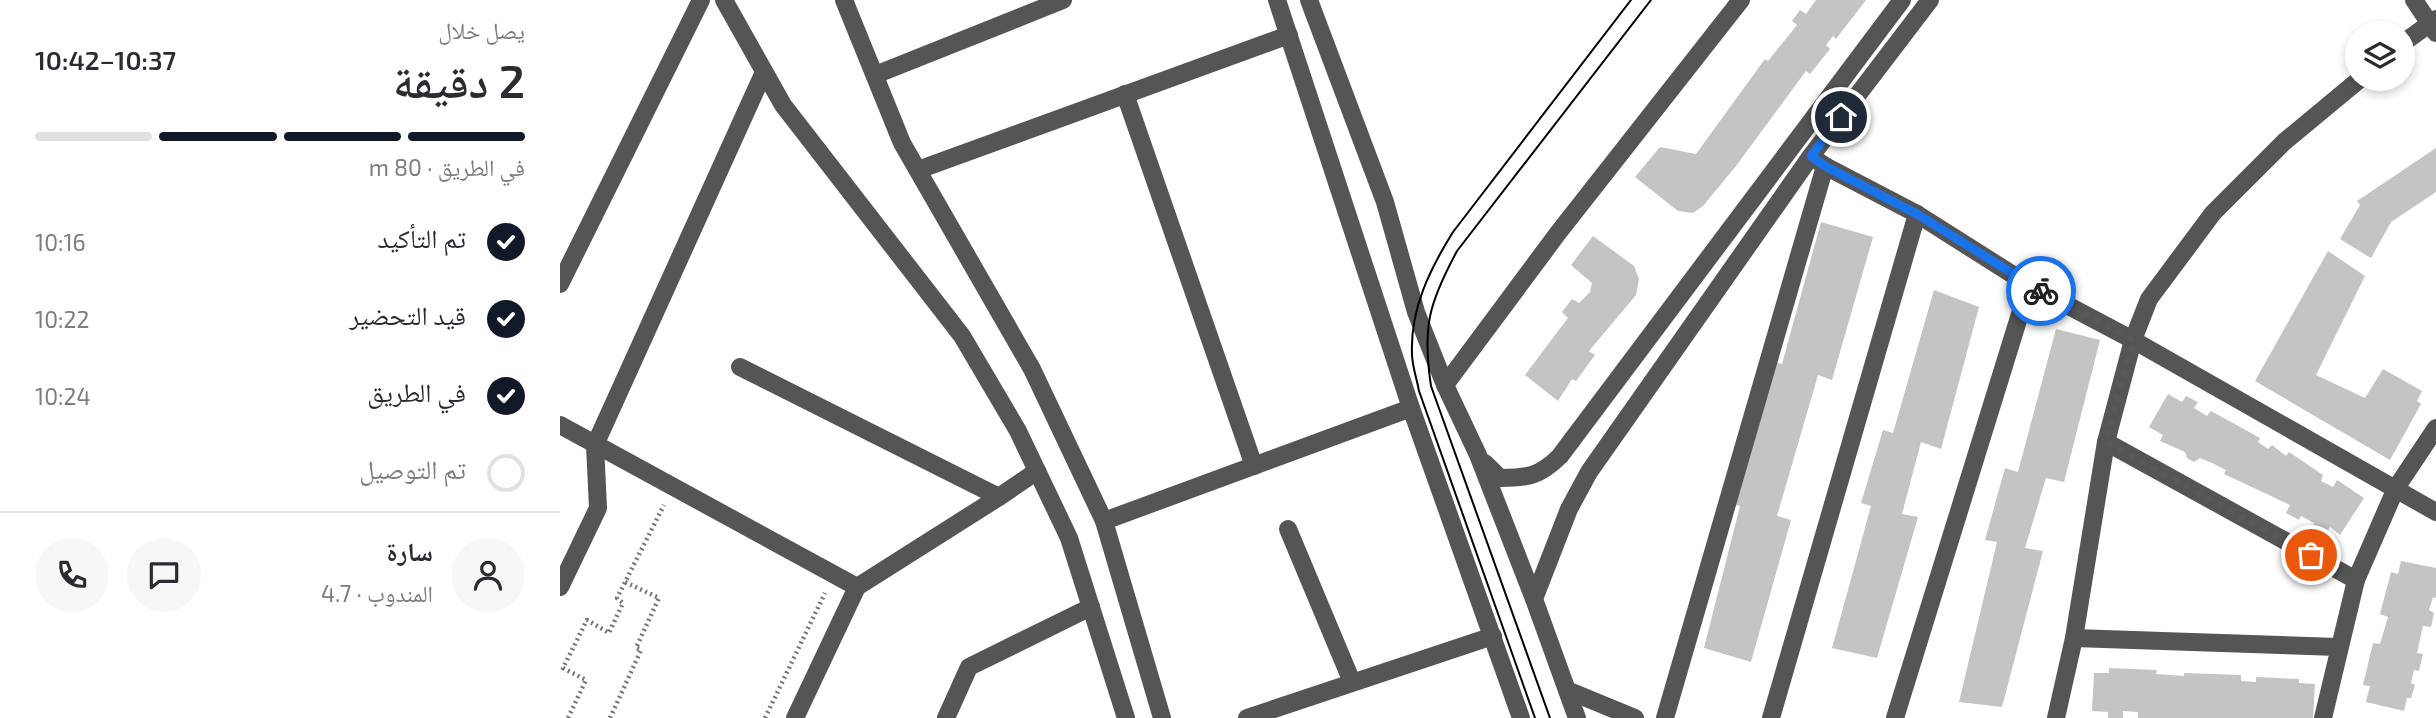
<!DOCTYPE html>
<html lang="ar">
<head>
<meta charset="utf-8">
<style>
	:root { --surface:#fff; --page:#f7f7f7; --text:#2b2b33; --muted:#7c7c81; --line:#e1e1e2; --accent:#111827 }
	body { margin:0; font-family:"Exo 2","Noto Naskh Arabic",sans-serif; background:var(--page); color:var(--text); direction:rtl; height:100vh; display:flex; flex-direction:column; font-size:26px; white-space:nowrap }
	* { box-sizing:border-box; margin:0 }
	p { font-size:23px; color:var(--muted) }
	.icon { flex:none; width:38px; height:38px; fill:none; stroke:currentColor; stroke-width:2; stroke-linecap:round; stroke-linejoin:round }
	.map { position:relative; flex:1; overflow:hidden; direction:ltr }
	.side { display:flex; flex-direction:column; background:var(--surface); width:560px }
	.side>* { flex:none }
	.controls { position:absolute; left:1785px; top:21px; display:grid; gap:14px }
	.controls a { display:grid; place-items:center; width:70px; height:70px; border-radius:50%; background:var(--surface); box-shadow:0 4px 10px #0003; font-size:35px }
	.pin { position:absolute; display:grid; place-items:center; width:60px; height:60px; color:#fff; margin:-30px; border:4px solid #fff; border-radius:50%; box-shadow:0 2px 7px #0007 }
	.courier { position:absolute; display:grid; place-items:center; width:70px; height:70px; margin:-35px; border:5px solid #1a73e8; border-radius:50%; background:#fff; color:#222; box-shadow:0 2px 9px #0007 }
	.head em { font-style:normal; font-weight:600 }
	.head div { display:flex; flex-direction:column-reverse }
	.head { display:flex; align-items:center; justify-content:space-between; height:119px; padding:0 35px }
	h1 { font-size:46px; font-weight:600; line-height:52px }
	.bar { display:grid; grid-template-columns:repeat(4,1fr); gap:10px 7px; align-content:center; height:84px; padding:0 35px }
	.bar i { height:9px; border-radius:5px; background:var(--line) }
	.bar .active { background:var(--accent) }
	.bar p { grid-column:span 4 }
	.line { display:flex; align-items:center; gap:18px; padding:0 35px; border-top:2px solid var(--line) }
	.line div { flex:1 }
	.round { display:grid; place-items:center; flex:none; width:74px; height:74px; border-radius:37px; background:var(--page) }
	ol { padding:0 35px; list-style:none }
	li { display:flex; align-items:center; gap:21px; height:77px }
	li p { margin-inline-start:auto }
	li .icon { padding:7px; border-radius:50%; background:var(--accent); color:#fff; stroke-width:4 }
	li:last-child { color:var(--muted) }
	li i { width:38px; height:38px; border:4px solid var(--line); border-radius:50% }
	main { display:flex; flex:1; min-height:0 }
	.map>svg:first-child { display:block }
	.building { fill:#c4c4c4 }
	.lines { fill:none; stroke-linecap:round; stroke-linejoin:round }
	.path { stroke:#777; stroke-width:4.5; stroke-dasharray:2 3.5; stroke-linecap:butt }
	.minor { stroke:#555; stroke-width:18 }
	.tram { stroke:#000; stroke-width:2 }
	.done { stroke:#595959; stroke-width:7; stroke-dasharray:0 12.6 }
	.route { stroke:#1a73e8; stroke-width:9 }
</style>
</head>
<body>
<main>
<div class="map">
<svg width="1876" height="718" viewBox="0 0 1876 718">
	<rect width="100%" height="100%" fill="#fff"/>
	<!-- building -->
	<g class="building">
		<polygon points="1256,0 1306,0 1276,39 1273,36 1266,45 1270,49 1250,74 1246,71 1176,166 1143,206 1133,213 1118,211 1075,177 1100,147 1136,154 1205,59 1208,61 1237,25 1232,21 1240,10 1246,14"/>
		<polygon points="1876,148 1876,192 1831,222 1811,258 1780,239 1800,205 1797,201"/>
		<polygon points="1261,222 1313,237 1272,380 1258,375 1217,516 1231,520 1191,662 1144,648 1180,506 1172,504 1212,361 1222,364"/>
		<polygon points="1033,236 1074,266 1079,279 1076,295 1029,351 1035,355 1016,381 1012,379 998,401 965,375 1008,318 1002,312 1012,299 1019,303 1030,292 1032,283 1011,265"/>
		<polygon points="1768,251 1805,276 1756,375 1805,398 1823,369 1862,391 1857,401 1861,404 1830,460 1695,381"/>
		<polygon points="1374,290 1419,307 1381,449 1361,442 1342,514 1358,517 1317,658 1272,648 1311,506 1301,503 1323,430 1333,433"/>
		<polygon points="1496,329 1540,340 1504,482 1486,478 1465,548 1483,551 1442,707 1399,702 1437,542 1425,540 1445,468 1458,472"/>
		<polygon points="1608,394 1622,402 1626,396 1638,402 1634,408 1647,416 1651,411 1700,438 1698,442 1708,449 1712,445 1726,456 1729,452 1763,475 1761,481 1773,487 1777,480 1804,498 1780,535 1770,527 1765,535 1753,527 1754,523 1741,516 1739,520 1726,513 1730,505 1664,474 1666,470 1652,463 1640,458 1634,462 1627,458 1625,452 1600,441 1603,435 1589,427"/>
		<polygon points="1841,561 1876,568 1876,598 1873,597 1869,610 1874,613 1871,627 1863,626 1857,653 1863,654 1859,671 1854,670 1851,683 1855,685 1851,698 1847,698 1844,711 1806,702 1810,686 1803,685 1813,643 1820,644 1828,617 1820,614 1831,572 1838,574"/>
		<polygon points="1549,668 1597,670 1596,674 1624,676 1624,673 1681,675 1681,681 1696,682 1696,677 1739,679 1739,683 1755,684 1753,718 1578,718 1578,712 1563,711 1563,718 1548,718 1548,712 1532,711 1534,673 1549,673"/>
	</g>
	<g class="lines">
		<!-- path -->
		<g class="path">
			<polyline points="8,718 26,680 3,668 27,620 49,633 63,603 57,598 104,505"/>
			<polyline points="50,718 81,650 76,648 99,598 65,582"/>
			<polyline points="205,718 265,593"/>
		</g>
		<!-- minor -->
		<g class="minor">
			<polyline points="164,0 223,105 402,336 458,431 509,538 566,718"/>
			<polyline points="284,0 342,143 472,369 544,521 602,718"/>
			<polyline points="717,0 851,408 961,718"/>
			<polyline points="749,0 825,202 856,312 885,385 918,455 974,599 1017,718"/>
			<polyline points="1854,0 1876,33"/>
			<polyline points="1843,43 1876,19"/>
			<polyline points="315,75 503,0"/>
			<polyline points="565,94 694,466"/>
			<polyline points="1251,156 1265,166 1357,214 1469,285 1573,340 1876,512"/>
			<polyline points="358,170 729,35"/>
			<polyline points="0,284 141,0"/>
			<polyline points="180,367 439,497"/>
			<polyline points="885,385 998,233 1181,0"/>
			<polyline points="0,425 297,587"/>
			<polyline points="1546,442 1796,580"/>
			<path d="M925 463 940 478C968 478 980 476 1000 456L1342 0"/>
			<polyline points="544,521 851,408"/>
			<polyline points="728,529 792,682"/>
			<polyline points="0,587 38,508 35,445 204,72"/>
			<polyline points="974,599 1009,509 1029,472 1251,156 1370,0"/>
			<polyline points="1514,638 1778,647"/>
			<polyline points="1007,690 1075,718"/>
			<polyline points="235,718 297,587 439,497 477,471"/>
			<polyline points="386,718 409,667 531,607"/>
			<polyline points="687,718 933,636"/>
			<polyline points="1105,718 1265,166"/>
			<polyline points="1211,718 1357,214"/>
			<polyline points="1335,718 1469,285"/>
			<polyline points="1496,718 1514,638 1546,442 1573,340 1589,299 1653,213 1724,142 1800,79"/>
			<polyline points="1763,718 1796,580 1836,488 1876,428"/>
		</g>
		<!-- tram -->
		<g class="tram">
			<path d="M975 718 859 391C857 379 852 366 852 354 850 309 870 269 893 232L1071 0"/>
			<path d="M990 718 871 386C862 327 869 303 897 251L1091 0"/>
		</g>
	</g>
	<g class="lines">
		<!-- done -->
		<polyline class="done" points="1481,291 1573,340 1546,442 1751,555"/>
		<!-- route -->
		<polyline class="route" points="1281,117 1251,156 1265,166 1357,214 1481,291"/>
	</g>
</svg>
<div class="controls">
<a><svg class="icon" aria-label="layers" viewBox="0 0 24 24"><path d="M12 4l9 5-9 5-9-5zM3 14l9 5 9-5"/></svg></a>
</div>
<div class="pin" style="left:1751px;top:555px;background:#ea580c"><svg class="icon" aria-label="bag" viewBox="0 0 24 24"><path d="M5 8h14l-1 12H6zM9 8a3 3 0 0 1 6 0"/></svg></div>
<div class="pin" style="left:1281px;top:117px;background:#1f2937"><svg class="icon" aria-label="home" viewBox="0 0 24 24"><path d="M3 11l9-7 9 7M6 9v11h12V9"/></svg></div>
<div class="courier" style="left:1481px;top:291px"><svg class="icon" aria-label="bike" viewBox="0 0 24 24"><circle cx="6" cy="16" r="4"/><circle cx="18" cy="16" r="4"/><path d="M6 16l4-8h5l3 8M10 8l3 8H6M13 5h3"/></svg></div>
</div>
<section class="side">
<div class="head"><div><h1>2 دقيقة</h1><p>يصل خلال</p></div><em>10:37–10:42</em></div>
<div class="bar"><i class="active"></i><i class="active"></i><i class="active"></i><i></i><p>في الطريق · 80 m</p></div>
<ol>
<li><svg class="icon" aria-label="check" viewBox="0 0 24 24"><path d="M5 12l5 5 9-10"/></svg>تم التأكيد<p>10:16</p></li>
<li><svg class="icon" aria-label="check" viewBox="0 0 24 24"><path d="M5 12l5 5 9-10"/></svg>قيد التحضير<p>10:22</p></li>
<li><svg class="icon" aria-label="check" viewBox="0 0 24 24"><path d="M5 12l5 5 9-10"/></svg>في الطريق<p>10:24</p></li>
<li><i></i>تم التوصيل</li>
</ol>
<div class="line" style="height:126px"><a class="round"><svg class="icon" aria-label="person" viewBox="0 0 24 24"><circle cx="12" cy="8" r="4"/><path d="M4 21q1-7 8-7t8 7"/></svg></a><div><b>سارة</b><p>المندوب · 4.7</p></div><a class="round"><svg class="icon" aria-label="chat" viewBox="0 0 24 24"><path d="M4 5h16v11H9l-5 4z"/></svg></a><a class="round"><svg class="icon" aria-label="phone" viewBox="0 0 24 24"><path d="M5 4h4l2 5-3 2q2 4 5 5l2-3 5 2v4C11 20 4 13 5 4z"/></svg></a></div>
</section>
</main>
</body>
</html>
